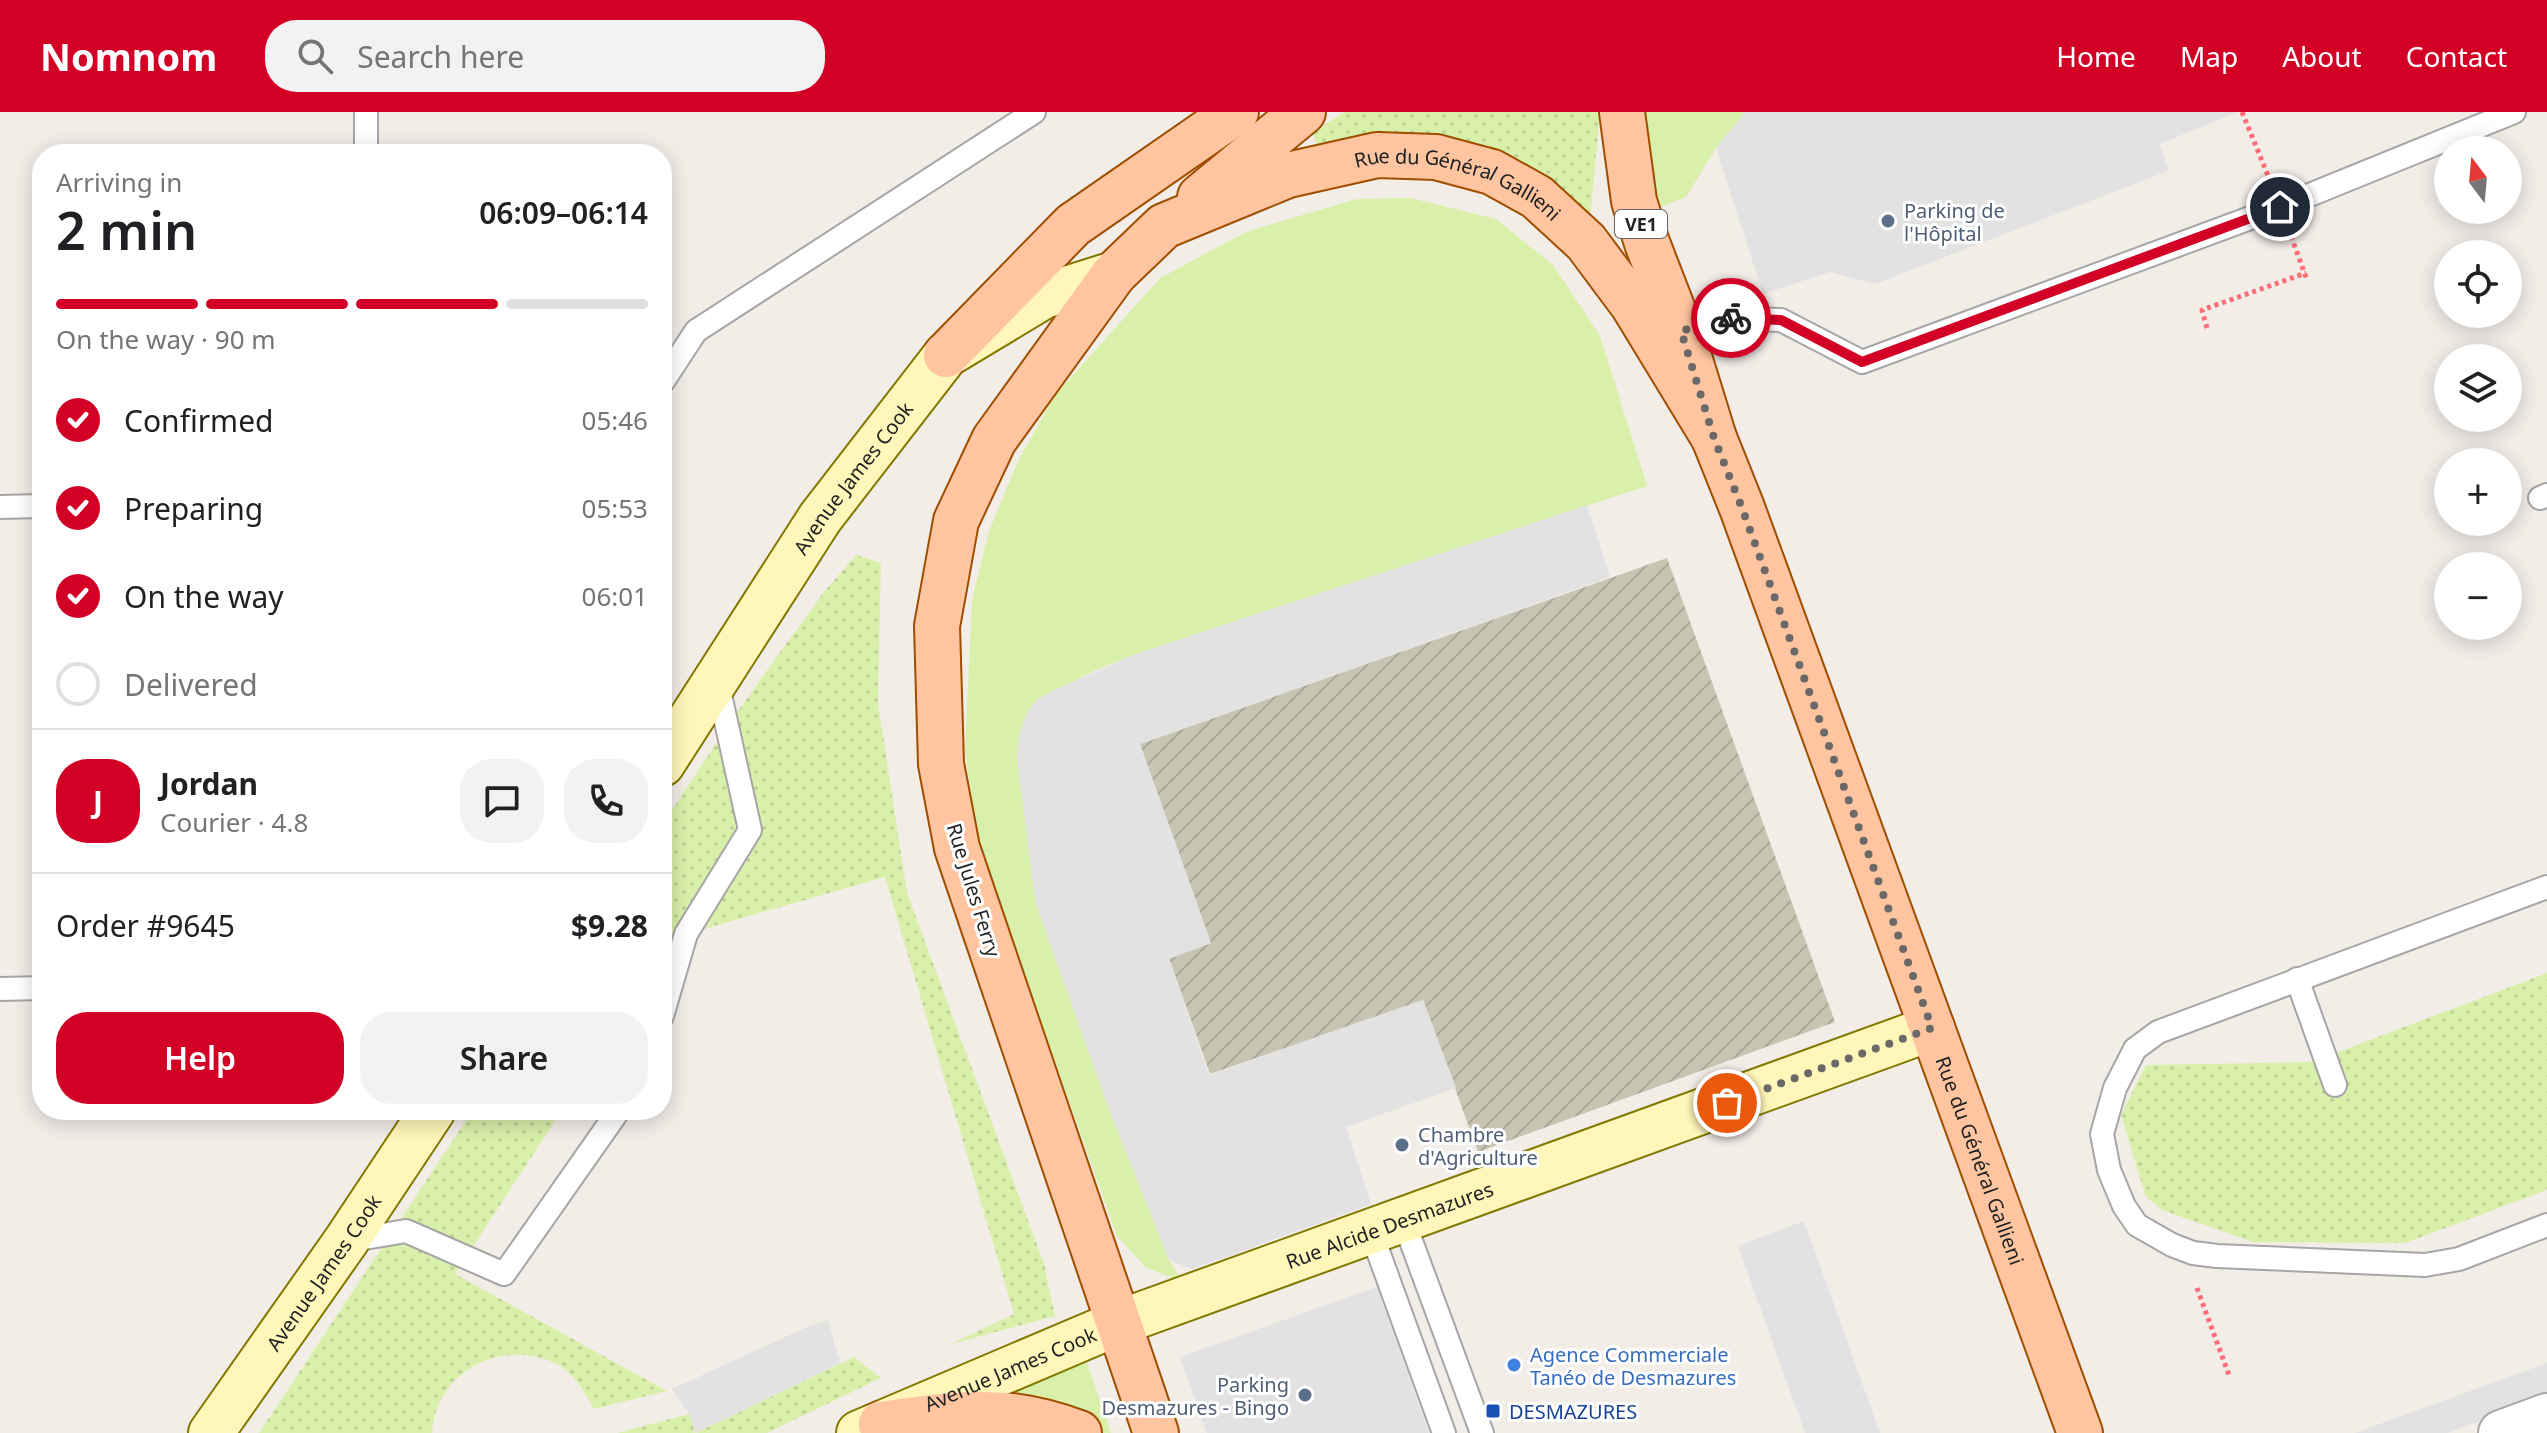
<!DOCTYPE html>
<html lang="en">
<head>
<meta charset="utf-8">
<style>
	:root { --surface:#fff; --page:#f2f2f2; --text:#202124; --muted:#757577; --line:#e0e0e0; --accent:#d30026 }
	body { margin:0; font-family:"Noto Sans",sans-serif; background:var(--page); color:var(--text); height:100vh; display:flex; flex-direction:column; font-size:30px; white-space:nowrap }
	* { box-sizing:border-box; margin:0 }
	p { font-size:26px; color:var(--muted) }
	.icon { flex:none; width:44px; height:44px; fill:none; stroke:currentColor; stroke-width:2; stroke-linecap:round; stroke-linejoin:round }
	.map { position:relative; flex:1; overflow:hidden }
	.panel { position:absolute; left:32px; top:32px; width:640px; height:976px; display:flex; flex-direction:column; background:var(--surface); border-radius:32px; box-shadow:0 4px 20px #0003 }
	.panel>* { flex:none }
	.needle { width:52px; rotate:344deg }
	.buttons { position:absolute; left:2434px; top:24px; display:grid; gap:16px }
	.buttons a { display:grid; place-items:center; width:88px; height:88px; border-radius:50%; background:var(--surface); box-shadow:0 4px 20px #0003; font-size:40px }
	.pin { position:absolute; display:grid; place-items:center; width:68px; height:68px; color:#fff; margin:-34px; border:4px solid #fff; border-radius:50%; box-shadow:0 2px 8px #0007 }
	.courier { position:absolute; display:grid; place-items:center; width:80px; height:80px; margin:-40px; border:6px solid #d30026; border-radius:50%; background:#fff; color:#222; box-shadow:0 2px 10px #0007 }
	.headline em { font-style:normal; font-weight:600 }
	.headline div { display:flex; flex-direction:column-reverse }
	.headline { display:flex; align-items:center; justify-content:space-between; height:136px; padding:0 24px }
	h1 { font-size:52px; font-weight:600; line-height:60px }
	.bar { display:grid; grid-template-columns:repeat(4,1fr); gap:12px 8px; align-content:center; height:96px; padding:0 24px }
	.bar i { height:10px; border-radius:6px; background:var(--line) }
	.bar .selected { background:var(--accent) }
	.bar p { grid-column:span 4 }
	.line { display:flex; align-items:center; gap:20px; padding:0 24px; border-top:2px solid var(--line) }
	.line div { flex:1 }
	.round { display:grid; place-items:center; flex:none; width:84px; height:84px; border-radius:32px; background:var(--page) }
	ol { padding:0 24px; list-style:none }
	li { display:flex; align-items:center; gap:24px; height:88px }
	li p { margin-inline-start:auto }
	li .icon { padding:8px; border-radius:50%; background:var(--accent); color:#fff; stroke-width:4 }
	li:last-child { color:var(--muted) }
	li i { width:44px; height:44px; border:4px solid var(--line); border-radius:50% }
	.primary-button { display:flex; gap:16px; margin-top:auto; padding:16px 24px }
	.primary-button a { flex:1; height:92px; border-radius:32px; background:var(--accent); color:#fff; font-size:32px; font-weight:600; line-height:92px; text-align:center }
	.primary-button a+a { background:var(--page); color:var(--text) }
	header { display:flex; align-items:center; gap:48px; box-sizing:border-box; height:112px; padding:0 40px; background:var(--accent); color:#fff }
	header strong { font-size:38px }
	nav { display:flex; gap:44px; margin-inline-start:auto; font-size:28px }
	.search { width:560px; height:72px; background:var(--page); display:flex; align-items:center; gap:20px; box-sizing:border-box; padding:0 28px; border-radius:32px; color:var(--muted); font-size:30px }
	.map>svg:first-child { display:block }
	.construction { fill:url(#construction-furrows) }
	.grass { fill:#d9f0aa }
	.garden { fill:url(#garden-dots) }
	.parking { fill:#e2e2e2 }
	.lines { fill:none; stroke-linecap:round; stroke-linejoin:round }
	.service-casing { stroke:#a6a6a6; stroke-width:26 }
	.minor-casing { stroke:#a6a6a6; stroke-width:48 }
	.secondary-casing { stroke:#817800; stroke-width:48 }
	.primary-casing { stroke:#9f4e00; stroke-width:48 }
	.path { stroke:#ff6c78; stroke-width:5; stroke-dasharray:4 4; stroke-linecap:butt }
	.service { stroke:#fff; stroke-width:22 }
	.minor { stroke:#fff; stroke-width:44 }
	.secondary { stroke:#fff6b9; stroke-width:44 }
	.primary { stroke:#ffc5a0; stroke-width:44 }
	.done { stroke:#6b6967; stroke-width:8; stroke-dasharray:0 14.4 }
	.route { stroke:#d30026; stroke-width:10 }
	.service-dot { fill:#5c6f8a; stroke:#fff; stroke-width:3 }
	.shop-dot { fill:#3f7fe0; stroke:#fff; stroke-width:3 }
	.transit-dot { fill:#1a4fb4; stroke:#fff; stroke-width:3 }
	.labels { text-anchor:middle; dominant-baseline:central; stroke-width:6; stroke-linejoin:round; paint-order:stroke }
	.shield { fill:#fff; stroke:#646464; stroke-width:2 }
	.shield-label { font-size:18px; font-weight:bold; fill:#222 }
	.street-label { font-size:20px; fill:#222; stroke:#fff }
	.service-label { font-size:20px; fill:#4e5e75; stroke:#fff; text-anchor:start }
	.shop-label { font-size:20px; fill:#366cbe; stroke:#fff; text-anchor:start }
	.transit-label { font-size:20px; fill:#164399; stroke:#fff; text-anchor:start }
</style>
</head>
<body>
<header>
<strong>Nomnom</strong>
<div class="search"><svg class="icon" aria-label="search" viewBox="0 0 24 24"><circle cx="10" cy="10" r="6"/><path d="M15 15l6 6"/></svg>Search here</div>
<nav><a>Home</a><a>Map</a><a>About</a><a>Contact</a></nav>
</header>
<div class="map">
<svg width="2547" height="1321" viewBox="0 0 2547 1321">
	<defs>
		<pattern id="construction-furrows" width="10" height="10" patternUnits="userSpaceOnUse" patternTransform="scale(2)"><rect width="10" height="10" fill="#c8c4b2"/><path d="M-1 1l2-2M0 10L10 0M9 11l2-2" fill="none" stroke="#aca899"/></pattern>
		<pattern id="garden-dots" width="8" height="8" patternUnits="userSpaceOnUse" patternTransform="scale(2)"><rect width="8" height="8" fill="#d9f0aa"/><path d="M2 2h.1M6 6h.1" fill="none" stroke="#bace92" stroke-width="1.8" stroke-linecap="round"/></pattern>
	</defs>
	<rect width="100%" height="100%" fill="#f3ede8"/>
	<!-- construction -->
	<polygon class="construction" points="1667,446 1835,910 1478,1040 1423,888 1210,962 1169,846 1211,831 1140,632"/>
	<!-- grass -->
	<g class="grass">
		<polygon points="1640,0 1745,0 1716,36 1686,85 1642,102"/>
		<polygon points="1410,86 1496,107 1553,153 1600,224 1647,374 1136,542 1094,559 1036,588 1026,603 1019,624 1017,646 1036,792 1109,997 1169,1148 1182,1170 1145,1155 1117,1124 978,733 965,639 972,488 989,419 1018,349 1055,283 1160,166 1248,119 1357,87"/>
		<polygon points="1082,1236 1111,1321 1102,1321 1074,1306 965,1281"/>
	</g>
	<!-- garden -->
	<g class="garden">
		<polygon points="1344,0 1600,0 1591,98 1584,109 1550,84 1320,44 1313,21"/>
		<polygon points="856,443 881,451 878,591 907,781 1044,1152 1055,1204 951,1232 1014,1202 885,765 662,829 662,713 735,603 823,481"/>
		<polygon points="2547,861 2547,1078 2405,1131 2253,1130 2162,1098 2146,1085 2121,1003 2146,953 2312,950"/>
		<path d="M473 998H562L455 1162 667 1279 594 1297C587 1284 580 1272 569 1261 559 1251 545 1246 531 1244 482 1236 435 1270 432 1321H259Z"/>
		<polygon points="854,1245 881,1266 767,1321 696,1321"/>
		<polygon points="689,1302 695,1321 617,1321"/>
	</g>
	<!-- parking -->
	<g class="parking">
		<polygon points="1745,0 2238,0 2160,32 2168,59 1875,172 1830,160 1763,182 1716,36"/>
		<polygon points="1587,393 1610,465 1140,632 1211,831 1169,847 1209,963 1423,888 1456,976 1346,1015 1371,1092 1192,1157 1169,1148 1109,997 1036,792 1017,646 1019,624 1026,603 1036,588 1054,578 1136,542"/>
		<polygon points="1804,1109 1880,1321 1805,1321 1738,1134"/>
		<polygon points="1377,1175 1429,1321 1207,1321 1180,1245"/>
		<polygon points="828,1208 840,1251 695,1321 689,1301 672,1277 807,1215"/>
		<polygon points="2547,1251 2547,1284 2448,1321 2355,1321"/>
	</g>
	<g class="lines">
		<!-- service casing -->
		<g class="service-casing">
			<g id="service">
				<polyline points="366,42 366,0"/>
				<polyline points="1681,219 1724,206 1781,208 1862,250 2280,95 2514,0"/>
				<polyline points="662,271 696,219 1034,0"/>
				<polyline points="2540,386 2547,383"/>
				<polyline points="0,395 42,394"/>
				<polyline points="2547,775 2158,920 2135,937 2115,976 2102,1022 2109,1058 2124,1094 2137,1113 2172,1133 2193,1141 2217,1144 2425,1153 2459,1147 2547,1113"/>
				<polyline points="2297,867 2335,973"/>
				<polyline points="0,877 42,876"/>
				<polyline points="662,904 686,822 750,718 717,569"/>
				<polyline points="1404,1110 1482,1321"/>
				<polyline points="1371,1120 1444,1321"/>
				<polyline points="347,1129 406,1119 504,1162 619,998"/>
			</g>
		</g>
		<!-- minor casing -->
		<g class="minor-casing">
			<polyline id="minor" points="2501,1321 2547,1304"/>
		</g>
		<!-- secondary casing -->
		<g class="secondary-casing">
			<g id="secondary">
				<path id="s1" d="M662 652 820 406 946 243 1044 184 1114 162"/>
				<path id="s2" d="M211 1321 346 1129 433 998"/>
				<path id="s3" d="M859 1321 1118 1211 1932 916"/>
			</g>
		</g>
		<!-- primary casing -->
		<g class="primary-casing">
			<g id="primary">
				<path id="s4" d="M1622 0 1634 89 1647 131 1681 219 1714 326 1742 396 2080 1321"/>
				<polyline points="1200,85 1303,0"/>
				<polyline points="946,243 1073,113 1236,0"/>
				<path d="M881 1312C956 1301 1006 1293 1079 1321"/>
				<path id="s5" d="M1156 1321 957 736 941 652 937 514 956 409 994 328 1114 162 1164 114 1288 63 1377 43 1436 45 1492 60 1537 85 1586 130 1633 193 1714 326"/>
			</g>
		</g>
		<!-- path -->
		<g class="path">
			<polyline points="2242,0 2269,66"/>
			<polyline points="2291,124 2307,168"/>
			<polyline points="2207,216 2202,198 2306,161"/>
			<polyline points="2197,1176 2229,1263"/>
		</g>
		<!-- service -->
		<use href="#service" class="service"/>
		<!-- minor -->
		<use href="#minor" class="minor"/>
		<!-- secondary -->
		<use href="#secondary" class="secondary"/>
		<!-- primary -->
		<use href="#primary" class="primary"/>
	</g>
	<g class="lines">
		<!-- done -->
		<polyline class="done" points="1727,991 1932,916 1742,396 1714,326 1681,219 1724,206 1731,206"/>
		<!-- route -->
		<polyline class="route" points="1731,206 1781,208 1862,250 2280,95"/>
	</g>
	<!-- markers -->
	<g class="service-dot">
		<circle cx="1888" cy="109" r="8"/>
		<circle cx="1402" cy="1033" r="8"/>
		<circle cx="1305" cy="1283" r="8"/>
	</g>
	<circle class="shop-dot" cx="1514" cy="1253" r="8"/>
	<rect class="transit-dot" x="1485" y="1291" width="16" height="16" rx="4"/>
	<g class="labels">
		<!-- shield labels -->
		<rect class="shield" x="1615" y="98" width="52" height="28" rx="6"/>
		<g class="shield-label">
			<text x="1641" y="112">VE1</text>
		</g>
		<!-- street labels -->
		<g class="street-label">
			<text stroke="none"><textPath href="#s5" startOffset="1624">Rue du Général Gallieni</textPath></text>
			<text stroke="none"><textPath href="#s1" startOffset="344">Avenue James Cook</textPath></text>
			<text transform="translate(974 778) rotate(73)">Rue Jules Ferry</text>
			<text stroke="none"><textPath href="#s4" startOffset="1110">Rue du Général Gallieni</textPath></text>
			<text stroke="none"><textPath href="#s3" startOffset="570">Rue Alcide Desmazures</textPath></text>
			<text stroke="none"><textPath href="#s2" startOffset="196">Avenue James Cook</textPath></text>
			<text stroke="none"><textPath href="#s3" startOffset="164">Avenue James Cook</textPath></text>
		</g>
		<!-- service labels -->
		<g class="service-label">
			<text x="1904" y="98">Parking de<tspan x="1904" dy="23">l'Hôpital</tspan></text>
			<text x="1418" y="1022">Chambre<tspan x="1418" dy="23">d'Agriculture</tspan></text>
			<text x="1289" y="1272" text-anchor="end">Parking<tspan x="1289" dy="23">Desmazures - Bingo</tspan></text>
		</g>
		<!-- shop labels -->
		<g class="shop-label">
			<text x="1530" y="1242">Agence Commerciale<tspan x="1530" dy="23">Tanéo de Desmazures</tspan></text>
		</g>
		<!-- transit labels -->
		<g class="transit-label">
			<text x="1509" y="1299">DESMAZURES</text>
		</g>
	</g>
</svg>
<div class="buttons">
<a><svg class="needle" viewBox="-14 -14 28 28"><path d="M0-13l5 13h-10z" fill="#e53935"/><path d="M0 13l5-13h-10z" fill="#757577"/></svg></a>
<a><svg class="icon" aria-label="locate" viewBox="0 0 24 24"><circle cx="12" cy="12" r="6"/><path d="M12 2v4M12 18v4M2 12h4M18 12h4"/></svg></a>
<a><svg class="icon" aria-label="layers" viewBox="0 0 24 24"><path d="M12 4l9 5-9 5-9-5zM3 14l9 5 9-5"/></svg></a>
<a>+</a>
<a>−</a>
</div>
<div class="pin" style="left:1727px;top:991px;background:#ea580c"><svg class="icon" aria-label="bag" viewBox="0 0 24 24"><path d="M5 8h14l-1 12H6zM9 8a3 3 0 0 1 6 0"/></svg></div>
<div class="pin" style="left:2280px;top:95px;background:#1f2937"><svg class="icon" aria-label="home" viewBox="0 0 24 24"><path d="M3 11l9-7 9 7M6 9v11h12V9"/></svg></div>
<div class="courier" style="left:1731px;top:206px"><svg class="icon" aria-label="bike" viewBox="0 0 24 24"><circle cx="6" cy="16" r="4"/><circle cx="18" cy="16" r="4"/><path d="M6 16l4-8h5l3 8M10 8l3 8H6M13 5h3"/></svg></div>
<section class="panel">
<div class="headline"><div><h1>2 min</h1><p>Arriving in</p></div><em>06:09–06:14</em></div>
<div class="bar"><i class="selected"></i><i class="selected"></i><i class="selected"></i><i></i><p>On the way · 90 m</p></div>
<ol>
<li><svg class="icon" aria-label="check" viewBox="0 0 24 24"><path d="M5 12l5 5 9-10"/></svg>Confirmed<p>05:46</p></li>
<li><svg class="icon" aria-label="check" viewBox="0 0 24 24"><path d="M5 12l5 5 9-10"/></svg>Preparing<p>05:53</p></li>
<li><svg class="icon" aria-label="check" viewBox="0 0 24 24"><path d="M5 12l5 5 9-10"/></svg>On the way<p>06:01</p></li>
<li><i></i>Delivered</li>
</ol>
<div class="line" style="height:144px"><b class="round" style="background:var(--accent);color:#fff">J</b><div><b>Jordan</b><p>Courier · 4.8</p></div><a class="round"><svg class="icon" aria-label="chat" viewBox="0 0 24 24"><path d="M4 5h16v11H9l-5 4z"/></svg></a><a class="round"><svg class="icon" aria-label="phone" viewBox="0 0 24 24"><path d="M5 4h4l2 5-3 2q2 4 5 5l2-3 5 2v4C11 20 4 13 5 4z"/></svg></a></div>
<div class="line" style="height:104px"><div>Order #9645</div><b>$9.28</b></div>
<div class="primary-button"><a>Help</a><a>Share</a></div>
</section>
</div>
</body>
</html>
